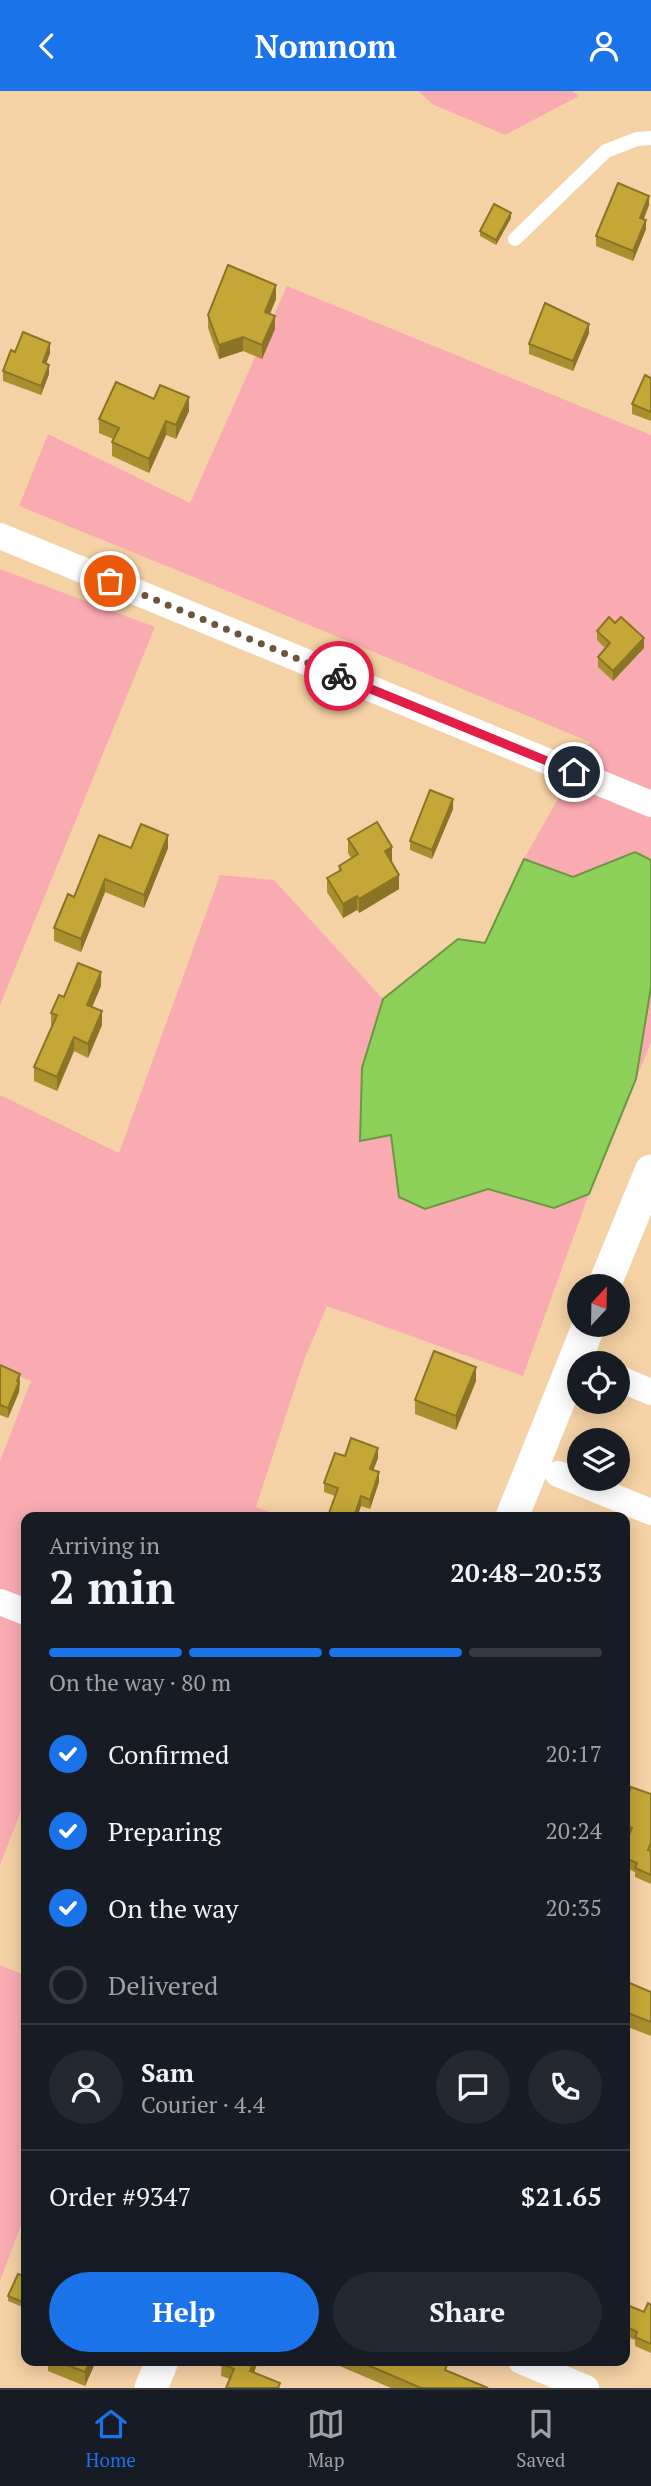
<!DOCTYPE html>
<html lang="en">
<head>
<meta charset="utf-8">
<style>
	:root { --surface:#171b24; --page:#242831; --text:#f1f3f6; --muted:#9ea1a6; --line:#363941; --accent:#1a73e8 }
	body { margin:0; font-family:"PT Serif",serif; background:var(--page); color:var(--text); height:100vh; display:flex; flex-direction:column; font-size:26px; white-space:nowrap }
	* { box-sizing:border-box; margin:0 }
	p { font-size:23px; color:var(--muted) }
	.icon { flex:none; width:38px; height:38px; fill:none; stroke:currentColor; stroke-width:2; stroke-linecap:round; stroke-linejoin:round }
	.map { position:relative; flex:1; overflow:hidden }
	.panel { position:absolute; left:21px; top:1421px; width:609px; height:854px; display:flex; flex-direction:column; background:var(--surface); border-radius:14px; box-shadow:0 4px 18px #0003 }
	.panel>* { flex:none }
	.needle { width:46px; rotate:22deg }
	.fabs { position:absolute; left:567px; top:1183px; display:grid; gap:14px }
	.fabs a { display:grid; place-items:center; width:63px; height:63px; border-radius:50%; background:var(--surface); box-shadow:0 4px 18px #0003; font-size:35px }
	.pin { position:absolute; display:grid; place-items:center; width:60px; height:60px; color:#fff; margin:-30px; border:4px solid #fff; border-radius:50%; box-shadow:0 2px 7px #0007 }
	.courier { position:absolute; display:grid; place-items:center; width:70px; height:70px; margin:-35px; border:5px solid #e11d48; border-radius:50%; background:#fff; color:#222; box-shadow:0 2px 9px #0007 }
	.head em { font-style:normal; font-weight:600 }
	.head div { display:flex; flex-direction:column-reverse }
	.head { display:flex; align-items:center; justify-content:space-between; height:119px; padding:0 28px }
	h1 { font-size:46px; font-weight:600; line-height:52px }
	.bar { display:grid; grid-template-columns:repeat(4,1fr); gap:10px 7px; align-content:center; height:84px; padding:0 28px }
	.bar i { height:9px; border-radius:5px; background:var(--line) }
	.bar .selected { background:var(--accent) }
	.bar p { grid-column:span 4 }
	.line { display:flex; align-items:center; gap:18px; padding:0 28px; border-top:2px solid var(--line) }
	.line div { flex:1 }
	.round { display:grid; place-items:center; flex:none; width:74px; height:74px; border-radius:37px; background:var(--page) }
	ol { padding:0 28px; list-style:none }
	li { display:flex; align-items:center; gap:21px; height:77px }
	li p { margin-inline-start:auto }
	li .icon { padding:7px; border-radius:50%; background:var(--accent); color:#fff; stroke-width:4 }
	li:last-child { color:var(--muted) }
	li i { width:38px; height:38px; border:4px solid var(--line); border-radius:50% }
	.cta { display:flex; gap:14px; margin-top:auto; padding:14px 28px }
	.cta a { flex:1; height:80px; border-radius:42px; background:var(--accent); color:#fff; font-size:28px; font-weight:600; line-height:80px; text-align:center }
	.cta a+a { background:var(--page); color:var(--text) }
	header { display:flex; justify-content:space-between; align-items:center; height:91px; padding:0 28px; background:var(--accent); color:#fff; font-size:32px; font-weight:600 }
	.dock { display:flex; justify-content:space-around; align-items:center; height:98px; border-top:2px solid var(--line); background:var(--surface); font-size:19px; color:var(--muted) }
	.dock a { display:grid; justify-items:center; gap:4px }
	.dock .selected { color:var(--accent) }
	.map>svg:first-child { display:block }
	.green { fill:#faabb2 }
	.water { fill:#8ccf59; stroke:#6c9740; stroke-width:2 }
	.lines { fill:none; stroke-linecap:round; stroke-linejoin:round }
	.service { stroke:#fff; stroke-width:14 }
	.minor { stroke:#fff; stroke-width:26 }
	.tertiary { stroke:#fff; stroke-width:33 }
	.wall { fill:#a9902f }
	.shaded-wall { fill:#8a7526 }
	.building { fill:#c5a737; stroke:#8a7526; stroke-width:2 }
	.done { stroke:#6b563c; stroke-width:7; stroke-dasharray:0 12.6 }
	.route { stroke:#e11d48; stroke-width:9 }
</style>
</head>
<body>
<header><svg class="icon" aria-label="back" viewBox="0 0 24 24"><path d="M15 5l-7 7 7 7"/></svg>Nomnom<svg class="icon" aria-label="person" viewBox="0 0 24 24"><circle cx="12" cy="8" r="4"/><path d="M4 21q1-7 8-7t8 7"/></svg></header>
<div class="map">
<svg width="651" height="2297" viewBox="0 0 651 2297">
	<rect width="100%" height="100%" fill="#f5d2a5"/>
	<!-- green -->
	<g class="green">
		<polygon points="418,0 572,0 579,5 505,44 432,13"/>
		<polygon points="287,195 651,344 651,769 635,761 573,786 524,768 590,651 201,489 19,415 48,343 190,412"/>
		<polygon points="0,478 155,536 0,914"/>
		<polygon points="220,784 274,789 383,908 362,977 361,1050 391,1044 425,1118 488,1098 554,1117 589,1103 523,1285 327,1215 304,1269 256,1416 284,1426 26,1426 26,1707 0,1774 0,1370 31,1290 0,1277 0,1004 119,1062"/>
		<polygon points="651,896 651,951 636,988"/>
		<polygon points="0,1874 26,1885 26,2121 0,2190"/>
	</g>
	<!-- water -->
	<polygon class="water" points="635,761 651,769 651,896 636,988 589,1103 554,1117 488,1098 425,1118 399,1106 391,1044 360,1050 362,977 383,908 458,848 485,852 524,768 573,786"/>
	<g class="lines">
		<!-- service -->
		<polyline class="service" points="515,148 606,60 637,48 651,47"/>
		<!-- minor -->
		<g class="minor">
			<polyline points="0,445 651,713"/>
			<polyline points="618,1287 651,1301"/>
			<polyline points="558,1383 651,1421"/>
			<polyline points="0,1511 26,1521"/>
			<polyline points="521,2270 586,2297"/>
		</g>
		<!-- tertiary -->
		<g class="tertiary">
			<polyline points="604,1195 651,1080"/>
			<polyline points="512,1426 589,1234"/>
			<polyline points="151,2297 162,2270"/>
		</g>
	</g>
	<!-- wall -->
	<g class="wall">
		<polygon points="649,114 644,128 646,138 633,170 596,155 596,145"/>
		<polygon points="511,127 496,154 480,145 480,140"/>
		<polygon points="276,208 270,223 275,238 262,268 243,260 219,268 208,237 208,224"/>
		<polygon points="589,242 573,280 529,263 529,253"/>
		<polygon points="15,261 50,262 46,273 49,283 41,304 3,290 3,280"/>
		<polygon points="651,287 651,330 632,323 632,313"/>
		<polygon points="154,308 189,320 176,348 166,344 149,382 112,365 112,351 113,348 99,342 99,328"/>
		<polygon points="597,540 644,557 613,590 598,576 598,566 606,558 597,549"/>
		<polygon points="453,718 432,768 410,759 410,750"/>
		<polygon points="348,748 392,770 399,798 359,822 357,819 343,827 327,801 327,787 339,780 339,775 351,767 348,762"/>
		<polygon points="131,757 168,757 144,817 105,801 81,861 54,850 54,837 74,806"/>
		<polygon points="101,895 92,916 102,934 88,967 74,960 57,1000 34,990 34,976 51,936 51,922 64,906"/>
		<polygon points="0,1274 20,1292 19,1301 8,1327 0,1324"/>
		<polygon points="476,1290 456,1339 415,1323 415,1309"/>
		<polygon points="345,1365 378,1367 373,1379 379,1391 370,1418 361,1415 357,1426 329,1426 329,1422 335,1405 324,1401 324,1392"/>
		<polygon points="651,1703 651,1793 635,1786 635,1781 625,1776 625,1753 628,1745 625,1744 625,1712"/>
		<polygon points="625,1890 651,1901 651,1945 625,1935"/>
		<polygon points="26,2186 26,2213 25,2217 8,2210 8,2205"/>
		<polygon points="625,2213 644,2221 651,2214 651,2262 635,2255 635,2249 625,2245"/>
		<polygon points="48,2270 96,2270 85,2295 48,2280"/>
		<polygon points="222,2270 258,2270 254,2282 280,2297 230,2288 221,2285"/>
		<polygon points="328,2270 437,2270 447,2280 488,2297 391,2297"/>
	</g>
	<!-- shaded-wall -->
	<g class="shaded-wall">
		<polygon points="649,105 649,114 640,136 640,127"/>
		<polygon points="511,122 511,127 496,154 496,149"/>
		<polygon points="646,129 646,138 633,170 633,160"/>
		<polygon points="276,194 276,208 265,234 265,221"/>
		<polygon points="275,225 275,238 262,268 262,254"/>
		<polygon points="589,233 589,242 573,280 573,270"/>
		<polygon points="243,246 243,260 219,268 219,254"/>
		<polygon points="50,252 50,262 43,281 43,271"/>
		<polygon points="49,274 49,283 41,304 41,295"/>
		<polygon points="189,306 189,320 176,348 176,334"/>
		<polygon points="166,330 166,344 149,382 149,368"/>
		<polygon points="644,547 644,557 613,590 613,580"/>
		<polygon points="453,708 453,718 432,768 432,759"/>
		<polygon points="168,744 168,757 144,817 144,804"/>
		<polygon points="392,756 392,770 385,774 385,760"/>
		<polygon points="399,784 399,798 359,822 359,808"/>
		<polygon points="105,788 105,801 81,861 81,848"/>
		<polygon points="357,805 357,819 343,827 343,813"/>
		<polygon points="101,881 101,895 87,928 87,914"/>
		<polygon points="102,920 102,934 88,967 88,953"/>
		<polygon points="74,946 74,960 57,1000 57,986"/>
		<polygon points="476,1276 476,1290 456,1339 456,1325"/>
		<polygon points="20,1283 19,1301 8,1327 8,1317"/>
		<polygon points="378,1357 378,1367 370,1388 370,1378"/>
		<polygon points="379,1381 379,1391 370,1418 370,1409"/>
		<polygon points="361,1405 361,1415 357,1426 354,1426"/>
		<polygon points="90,2270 96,2270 85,2295 85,2281"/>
		<polygon points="254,2270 258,2270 250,2292 250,2280"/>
	</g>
	<!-- building -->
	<g class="building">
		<polygon points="618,92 649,105 640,127 646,129 633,160 596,145"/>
		<polygon points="494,113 511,122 496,149 480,140"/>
		<polygon points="228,174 276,194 265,221 275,225 262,254 243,246 219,254 208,224"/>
		<polygon points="545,212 589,233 573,270 529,253"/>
		<polygon points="23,241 50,252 43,271 49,274 41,295 3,280 11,259 15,261"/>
		<polygon points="645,284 651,287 651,321 632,313"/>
		<polygon points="116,291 154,308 160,294 189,306 176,334 166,330 149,368 112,351 119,337 99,328"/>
		<polygon points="609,526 615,532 621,526 644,547 613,580 598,566 610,552 597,540"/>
		<polygon points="430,699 453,708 432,759 410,750"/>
		<polygon points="377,731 392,756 385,760 399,784 359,808 357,805 343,813 327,787 341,779 339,775 358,763 348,748"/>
		<polygon points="141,733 168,744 144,804 105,788 81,848 54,837 68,803 74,806 99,744 131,757"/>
		<polygon points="78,872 101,881 87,914 102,920 88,953 74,946 57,986 34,976 57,924 51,922 59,904 64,906"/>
		<polygon points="434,1260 476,1276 456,1325 415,1309"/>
		<polygon points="0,1274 20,1283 17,1290 19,1291 8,1317 0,1314"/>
		<polygon points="351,1347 378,1357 370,1378 379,1381 370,1409 361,1405 354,1426 342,1426 329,1422 338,1397 324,1392 335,1362 345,1365"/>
		<polygon points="631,1696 651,1703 651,1752 648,1759 651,1760 651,1784 635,1777 637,1772 625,1767 625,1753 632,1737 625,1734 625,1712"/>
		<polygon points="625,1890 651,1901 651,1931 625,1921"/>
		<polygon points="18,2183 26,2186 26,2208 25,2212 8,2205"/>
		<polygon points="648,2212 651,2214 651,2253 635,2246 637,2241 625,2235 625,2213 644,2221"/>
		<polygon points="57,2270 90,2270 85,2281"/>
		<polygon points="222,2270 254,2270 250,2280 280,2292 278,2297 226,2297 234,2278 221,2272"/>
		<polygon points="358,2270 437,2270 447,2274 445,2279 488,2297 421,2297"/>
	</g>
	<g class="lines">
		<!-- done -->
		<polyline class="done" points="110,490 339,585"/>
		<!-- route -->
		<polyline class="route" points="339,585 574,681"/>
	</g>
</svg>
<div class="fabs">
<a><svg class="needle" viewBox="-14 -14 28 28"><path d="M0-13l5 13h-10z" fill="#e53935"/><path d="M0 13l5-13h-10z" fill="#9ea1a6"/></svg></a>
<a><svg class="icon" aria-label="locate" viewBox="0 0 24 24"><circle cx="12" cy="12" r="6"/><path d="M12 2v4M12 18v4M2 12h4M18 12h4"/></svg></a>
<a><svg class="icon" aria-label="layers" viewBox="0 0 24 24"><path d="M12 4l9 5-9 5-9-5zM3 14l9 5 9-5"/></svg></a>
</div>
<div class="pin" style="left:110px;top:490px;background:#ea580c"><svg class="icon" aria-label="bag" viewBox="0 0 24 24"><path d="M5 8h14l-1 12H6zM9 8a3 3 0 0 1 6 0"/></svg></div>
<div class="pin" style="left:574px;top:681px;background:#1f2937"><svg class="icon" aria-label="home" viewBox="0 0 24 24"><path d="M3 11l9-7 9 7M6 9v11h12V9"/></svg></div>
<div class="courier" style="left:339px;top:585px"><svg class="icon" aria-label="bike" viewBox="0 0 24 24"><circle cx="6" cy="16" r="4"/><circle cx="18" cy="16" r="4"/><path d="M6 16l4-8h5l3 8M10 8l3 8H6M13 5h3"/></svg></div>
<section class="panel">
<div class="head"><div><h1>2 min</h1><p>Arriving in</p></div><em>20:48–20:53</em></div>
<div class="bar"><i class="selected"></i><i class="selected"></i><i class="selected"></i><i></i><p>On the way · 80 m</p></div>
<ol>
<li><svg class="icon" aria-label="check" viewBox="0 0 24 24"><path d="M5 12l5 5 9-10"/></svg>Confirmed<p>20:17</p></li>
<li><svg class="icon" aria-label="check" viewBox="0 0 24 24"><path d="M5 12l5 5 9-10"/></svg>Preparing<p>20:24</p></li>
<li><svg class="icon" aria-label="check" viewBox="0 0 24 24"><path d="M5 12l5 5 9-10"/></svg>On the way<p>20:35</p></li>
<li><i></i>Delivered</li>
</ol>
<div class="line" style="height:126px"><a class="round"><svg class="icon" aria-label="person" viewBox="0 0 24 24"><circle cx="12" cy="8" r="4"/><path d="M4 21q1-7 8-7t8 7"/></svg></a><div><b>Sam</b><p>Courier · 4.4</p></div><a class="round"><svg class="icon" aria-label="chat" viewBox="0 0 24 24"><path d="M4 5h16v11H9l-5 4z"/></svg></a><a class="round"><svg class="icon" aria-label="phone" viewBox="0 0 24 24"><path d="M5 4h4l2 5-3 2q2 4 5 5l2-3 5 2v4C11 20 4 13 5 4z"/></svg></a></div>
<div class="line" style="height:91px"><div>Order #9347</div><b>$21.65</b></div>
<div class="cta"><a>Help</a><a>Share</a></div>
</section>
</div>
<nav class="dock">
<a class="selected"><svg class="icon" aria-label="home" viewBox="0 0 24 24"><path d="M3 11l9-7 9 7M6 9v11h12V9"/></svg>Home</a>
<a><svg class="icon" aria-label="map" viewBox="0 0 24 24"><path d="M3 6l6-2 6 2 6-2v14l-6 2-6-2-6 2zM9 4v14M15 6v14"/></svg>Map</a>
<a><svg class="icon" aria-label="saved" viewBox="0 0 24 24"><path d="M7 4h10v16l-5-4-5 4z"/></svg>Saved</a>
</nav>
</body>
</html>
